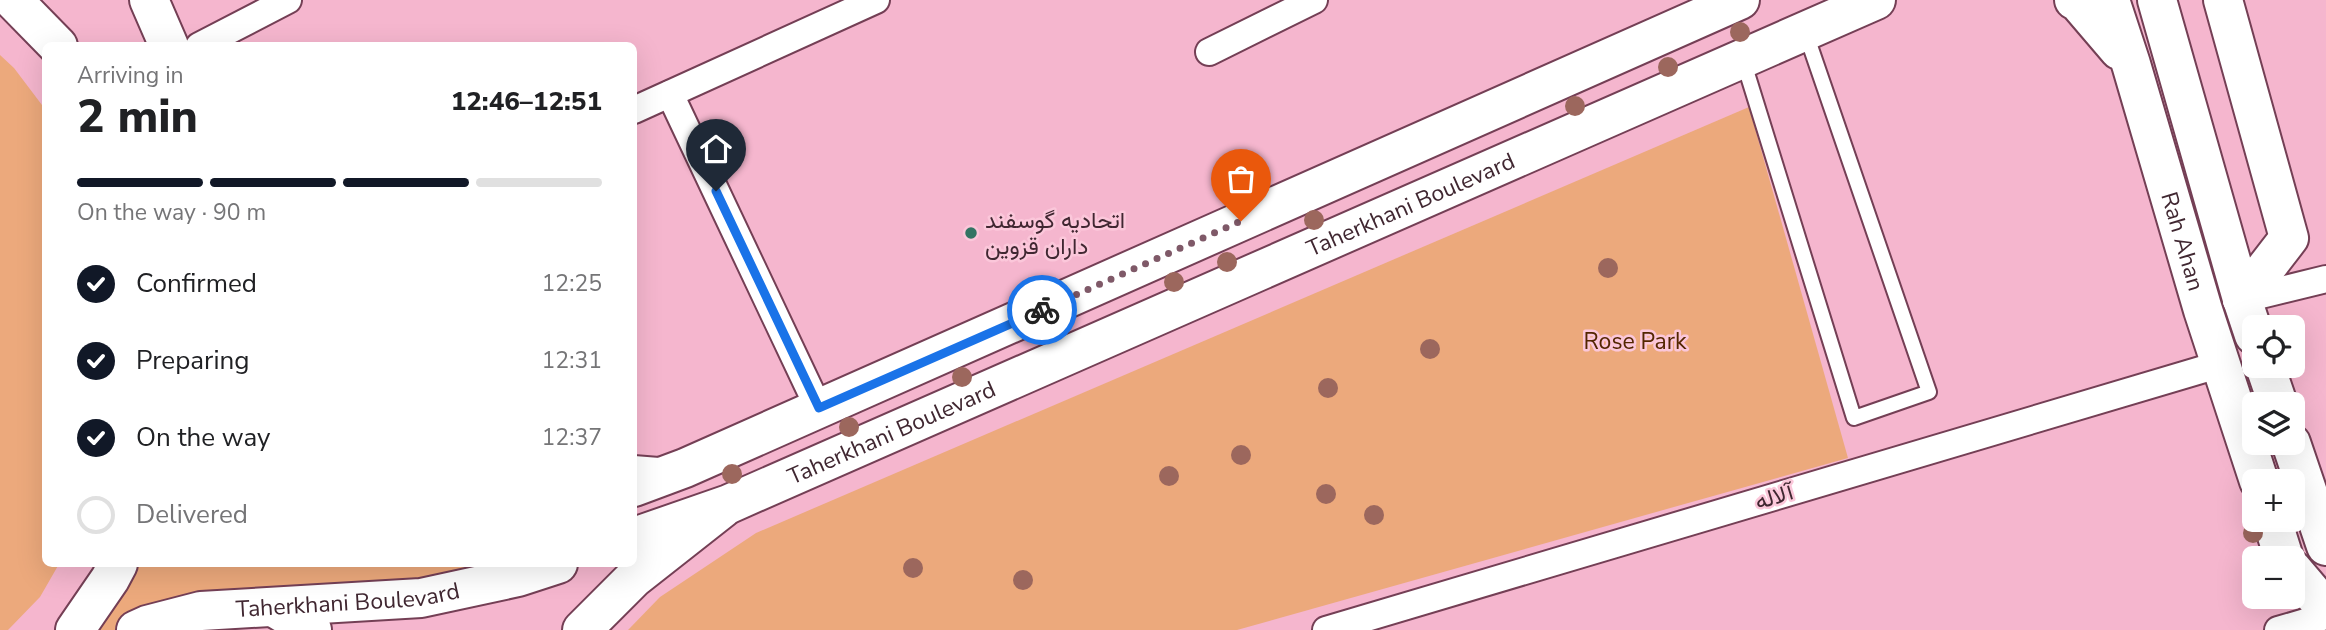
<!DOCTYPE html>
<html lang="en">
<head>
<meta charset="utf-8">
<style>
	:root { --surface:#fff; --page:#f2f2f2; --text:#202124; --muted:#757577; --line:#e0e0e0; --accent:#111827 }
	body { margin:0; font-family:"Nunito Sans",Vazirmatn,sans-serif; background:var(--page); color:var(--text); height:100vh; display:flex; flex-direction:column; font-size:26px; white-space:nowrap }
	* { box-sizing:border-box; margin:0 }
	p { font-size:23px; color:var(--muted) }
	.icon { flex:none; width:38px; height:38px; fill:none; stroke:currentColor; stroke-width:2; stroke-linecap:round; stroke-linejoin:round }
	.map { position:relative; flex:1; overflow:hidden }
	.drawer { position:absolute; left:42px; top:42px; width:595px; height:525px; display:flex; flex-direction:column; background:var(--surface); border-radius:10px; box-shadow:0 7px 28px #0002 }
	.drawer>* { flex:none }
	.tools { position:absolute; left:2242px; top:315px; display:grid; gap:14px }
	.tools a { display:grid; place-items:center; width:63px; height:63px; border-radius:10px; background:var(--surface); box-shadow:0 7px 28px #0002; font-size:35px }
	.pin { position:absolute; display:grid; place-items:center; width:60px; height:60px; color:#fff; margin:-72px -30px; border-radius:50% 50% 50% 0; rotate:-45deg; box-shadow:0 0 7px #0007 }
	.pin .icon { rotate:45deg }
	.courier { position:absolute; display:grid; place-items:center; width:70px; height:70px; margin:-35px; border:5px solid #1a73e8; border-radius:50%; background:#fff; color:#222; box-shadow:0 2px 9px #0007 }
	.summary em { font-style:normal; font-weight:800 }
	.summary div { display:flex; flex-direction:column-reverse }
	.summary { display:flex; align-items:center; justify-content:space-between; height:119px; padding:0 35px }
	h1 { font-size:46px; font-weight:800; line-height:52px }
	.bar { display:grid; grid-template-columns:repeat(4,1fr); gap:10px 7px; align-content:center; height:84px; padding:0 35px }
	.bar i { height:9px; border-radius:5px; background:var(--line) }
	.bar .active { background:var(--accent) }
	.bar p { grid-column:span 4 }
	ol { padding:0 35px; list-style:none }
	li { display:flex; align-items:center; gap:21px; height:77px }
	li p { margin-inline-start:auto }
	li .icon { padding:7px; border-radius:50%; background:var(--accent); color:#fff; stroke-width:4 }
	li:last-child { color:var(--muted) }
	li i { width:38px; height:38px; border:4px solid var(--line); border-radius:50% }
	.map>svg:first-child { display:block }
	.green { fill:#eca97c }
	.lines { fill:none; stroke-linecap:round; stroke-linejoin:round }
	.lane-casing { stroke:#743f55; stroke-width:18 }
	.street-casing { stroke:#743f55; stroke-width:30 }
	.secondary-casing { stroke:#743f55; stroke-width:42 }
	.primary-casing { stroke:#743f55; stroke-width:42 }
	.lane { stroke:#fff; stroke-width:14 }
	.street { stroke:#fff; stroke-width:26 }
	.secondary { stroke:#fff; stroke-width:38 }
	.primary { stroke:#fff; stroke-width:38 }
	.tree { fill:#9c675d }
	.done { stroke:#7f5968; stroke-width:7; stroke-dasharray:0 12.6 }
	.route { stroke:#1a73e8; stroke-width:9 }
	.poi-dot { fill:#337463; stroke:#fbc7da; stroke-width:2.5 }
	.labels { text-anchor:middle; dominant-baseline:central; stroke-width:5; stroke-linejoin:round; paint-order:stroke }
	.street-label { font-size:23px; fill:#402731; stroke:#fbc7da }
	.poi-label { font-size:23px; fill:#402731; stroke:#fbc7da; text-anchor:start }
	.park-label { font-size:23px; fill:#532600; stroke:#fbc7da }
</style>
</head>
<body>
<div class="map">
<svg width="2326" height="630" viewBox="0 0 2326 630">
	<rect width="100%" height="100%" fill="#f5b6ce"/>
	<!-- green -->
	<g class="green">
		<polygon points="0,55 14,68 45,109 46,564 59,564 40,597 8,630 0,630"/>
		<polygon points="1749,107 1848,458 1237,630 628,630 660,597 756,533"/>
		<polygon points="135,564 531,564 152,615 115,630 94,630"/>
	</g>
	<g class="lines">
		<!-- lane casing -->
		<g class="lane-casing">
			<g id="lane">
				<polyline points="1743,60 1854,418 1929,392 1806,34"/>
				<polyline points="634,463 659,465"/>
			</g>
		</g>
		<!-- street casing -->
		<g class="street-casing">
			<g id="street">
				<polyline points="199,46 288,0"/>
				<polyline points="1209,52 1314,0"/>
				<polyline points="670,94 819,409"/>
				<polyline points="634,110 876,0"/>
				<polyline points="2236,301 2326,279"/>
				<polyline points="1326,630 2221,364"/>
				<polyline points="2278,630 2326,616"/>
			</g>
		</g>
		<!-- secondary casing -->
		<g class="secondary-casing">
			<g id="secondary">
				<polyline points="149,0 169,46"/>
				<polyline points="2223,0 2289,238 2242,299"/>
				<polyline points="273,607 312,630"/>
				<polyline points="582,630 634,578 723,508"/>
			</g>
		</g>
		<!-- primary casing -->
		<g class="primary-casing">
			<g id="primary">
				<polyline points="13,0 58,46"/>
				<polyline points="2074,0 2078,2 2119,50"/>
				<path id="s1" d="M2110 0 2131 64 2203 310 2259 481"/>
				<polyline points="2157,0 2242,299 2254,335"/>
				<polyline points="2265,366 2278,404"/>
				<polyline points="2291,443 2326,546"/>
				<polyline points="634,487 685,468 1740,0"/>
				<polyline points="2272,520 2284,558"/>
				<path id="s2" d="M634 537 729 504 1876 0"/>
				<polyline points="2292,569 2326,609"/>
				<polyline points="75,630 110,579 118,564"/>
				<path id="s3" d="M136 630 147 625 201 611 421 598 518 577 558 564"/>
			</g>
		</g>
		<!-- lane -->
		<use href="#lane" class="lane"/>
		<!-- street -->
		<use href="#street" class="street"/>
		<!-- secondary -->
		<use href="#secondary" class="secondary"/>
		<!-- primary -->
		<use href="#primary" class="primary"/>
	</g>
	<!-- trees -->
	<g class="tree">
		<circle cx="1740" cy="32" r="10"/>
		<circle cx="1668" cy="67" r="10"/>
		<circle cx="1575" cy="106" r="10"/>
		<circle cx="1314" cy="220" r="10"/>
		<circle cx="1227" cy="262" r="10"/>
		<circle cx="1608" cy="268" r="10"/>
		<circle cx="1174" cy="282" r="10"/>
		<circle cx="1430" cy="349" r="10"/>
		<circle cx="962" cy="377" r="10"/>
		<circle cx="1328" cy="388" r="10"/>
		<circle cx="849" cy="427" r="10"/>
		<circle cx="1241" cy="455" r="10"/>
		<circle cx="732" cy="474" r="10"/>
		<circle cx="1169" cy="476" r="10"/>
		<circle cx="1326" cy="494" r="10"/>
		<circle cx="1374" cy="515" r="10"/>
		<circle cx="2253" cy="533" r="10"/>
		<circle cx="913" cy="568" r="10"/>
		<circle cx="1023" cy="580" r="10"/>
	</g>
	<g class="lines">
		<!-- done -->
		<polyline class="done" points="1042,310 1241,221"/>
		<!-- route -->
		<polyline class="route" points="716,191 819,408 1042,310"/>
	</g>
	<!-- markers -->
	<circle class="poi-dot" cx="971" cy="233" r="7"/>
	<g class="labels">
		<!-- street labels -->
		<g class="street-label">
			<text stroke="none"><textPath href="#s2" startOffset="845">Taherkhani Boulevard</textPath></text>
			<text stroke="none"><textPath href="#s1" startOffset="252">Rah Ahan</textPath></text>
			<text stroke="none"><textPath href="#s2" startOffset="278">Taherkhani Boulevard</textPath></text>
			<text transform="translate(1774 497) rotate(-17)">آلاله</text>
			<text stroke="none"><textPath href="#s3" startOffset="215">Taherkhani Boulevard</textPath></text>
		</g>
		<!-- poi labels -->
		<g class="poi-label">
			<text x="985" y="220">اتحادیه گوسفند<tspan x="985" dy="26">داران قزوین</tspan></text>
		</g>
		<!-- park labels -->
		<g class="park-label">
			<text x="1635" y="341">Rose Park</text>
		</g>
	</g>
</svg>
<div class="tools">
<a><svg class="icon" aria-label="locate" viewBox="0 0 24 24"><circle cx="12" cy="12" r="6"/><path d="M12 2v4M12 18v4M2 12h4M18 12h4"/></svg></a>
<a><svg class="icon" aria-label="layers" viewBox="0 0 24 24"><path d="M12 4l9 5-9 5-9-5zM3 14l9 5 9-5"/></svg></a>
<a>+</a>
<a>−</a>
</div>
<div class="pin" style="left:1241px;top:221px;background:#ea580c"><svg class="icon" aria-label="bag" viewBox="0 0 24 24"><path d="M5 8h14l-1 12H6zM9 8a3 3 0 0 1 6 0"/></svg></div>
<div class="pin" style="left:716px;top:191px;background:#1f2937"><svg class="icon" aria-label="home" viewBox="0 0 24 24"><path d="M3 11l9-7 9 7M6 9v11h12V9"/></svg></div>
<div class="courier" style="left:1042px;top:310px"><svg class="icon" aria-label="bike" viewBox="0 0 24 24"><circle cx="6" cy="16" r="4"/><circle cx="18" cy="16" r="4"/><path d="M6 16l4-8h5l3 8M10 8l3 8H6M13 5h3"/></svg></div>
<section class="drawer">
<div class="summary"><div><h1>2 min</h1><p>Arriving in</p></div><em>12:46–12:51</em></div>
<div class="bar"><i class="active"></i><i class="active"></i><i class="active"></i><i></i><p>On the way · 90 m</p></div>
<ol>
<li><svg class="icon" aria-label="check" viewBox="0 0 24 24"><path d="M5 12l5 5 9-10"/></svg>Confirmed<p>12:25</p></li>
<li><svg class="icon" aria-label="check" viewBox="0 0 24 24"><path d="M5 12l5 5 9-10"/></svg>Preparing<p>12:31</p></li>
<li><svg class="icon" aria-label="check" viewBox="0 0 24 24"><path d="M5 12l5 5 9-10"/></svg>On the way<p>12:37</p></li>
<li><i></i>Delivered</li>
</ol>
</section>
</div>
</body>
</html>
